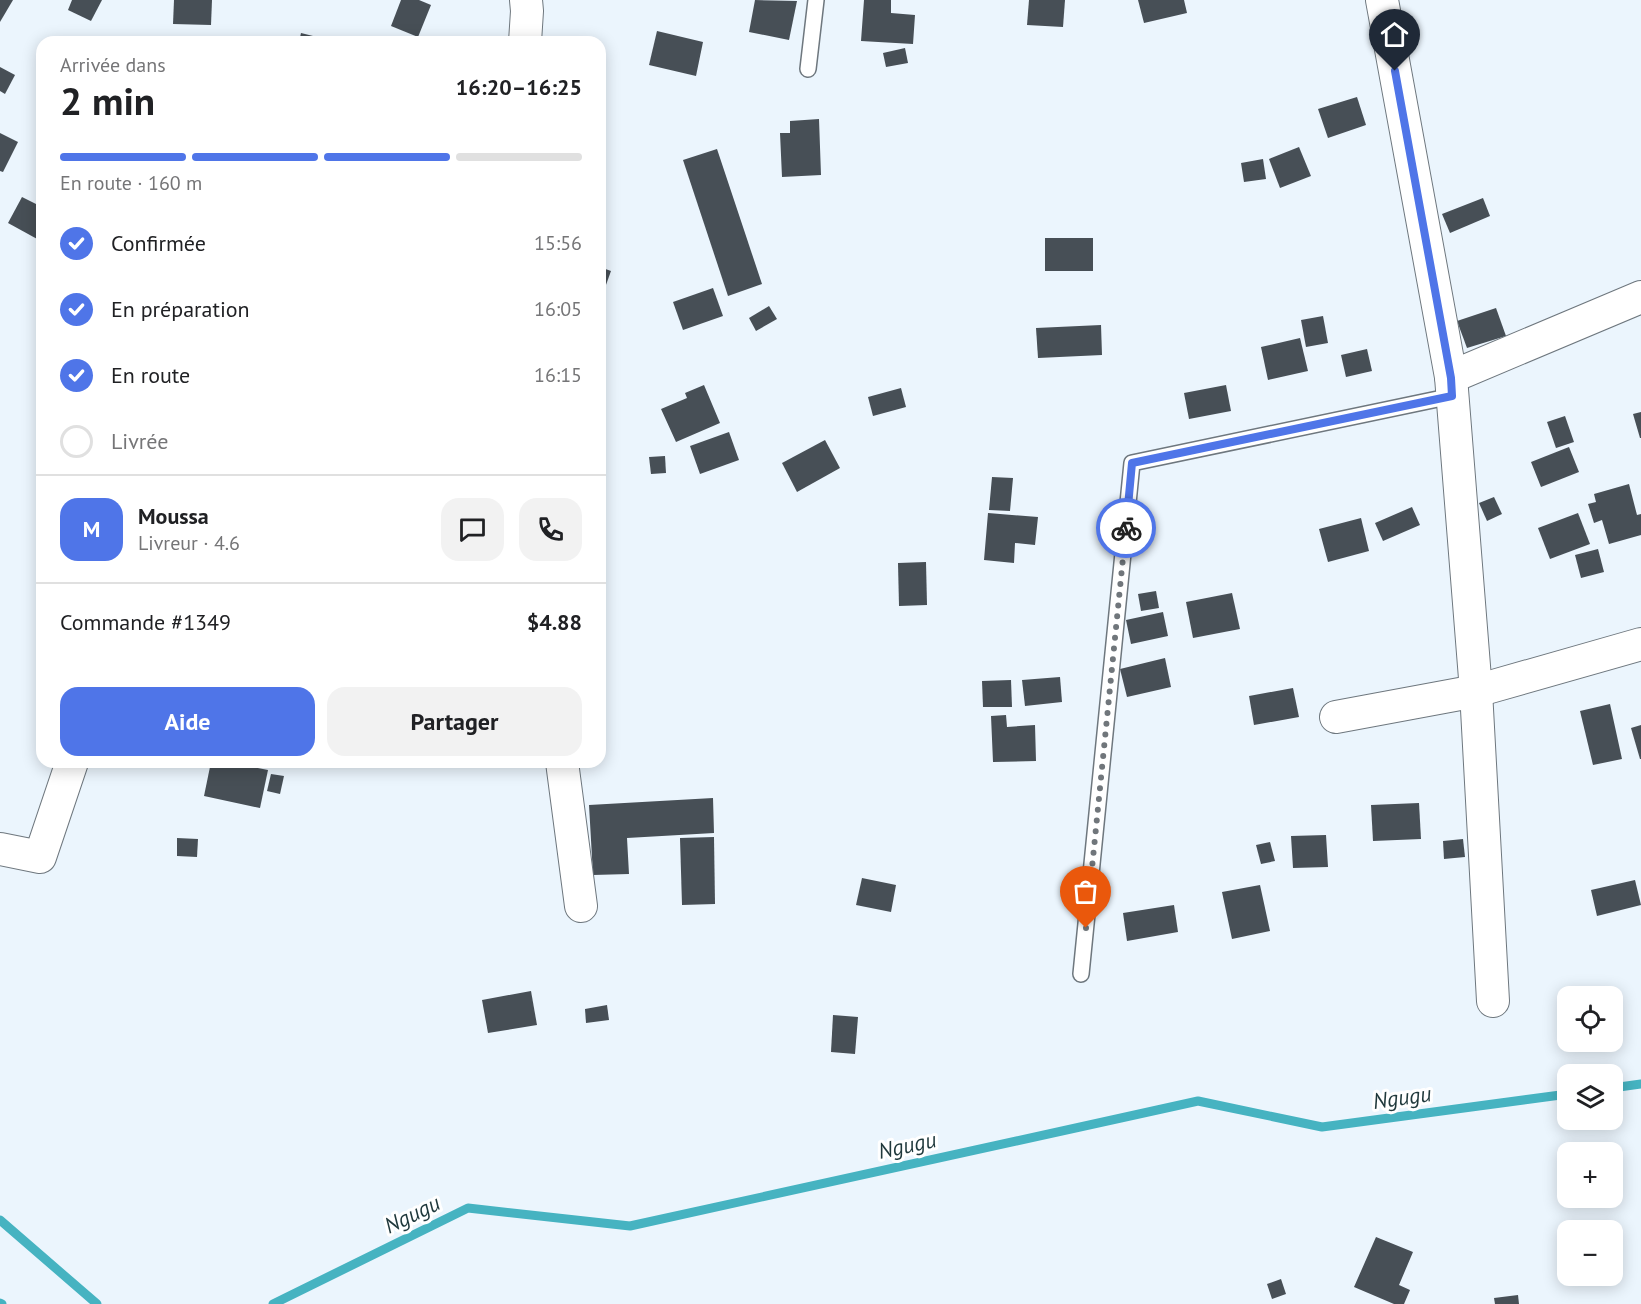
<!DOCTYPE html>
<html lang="fr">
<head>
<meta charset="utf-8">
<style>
	:root { --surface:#fff; --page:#f2f2f2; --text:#202124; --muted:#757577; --line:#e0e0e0; --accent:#4f75e8 }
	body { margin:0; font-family:"PT Sans",sans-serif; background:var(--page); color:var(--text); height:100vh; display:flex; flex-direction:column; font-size:22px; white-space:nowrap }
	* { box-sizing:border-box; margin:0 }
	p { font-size:20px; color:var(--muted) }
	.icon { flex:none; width:33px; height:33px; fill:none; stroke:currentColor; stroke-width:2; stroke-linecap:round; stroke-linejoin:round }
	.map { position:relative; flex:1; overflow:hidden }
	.drawer { position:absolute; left:36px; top:36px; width:570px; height:732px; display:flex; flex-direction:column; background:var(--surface); border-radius:18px; box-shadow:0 3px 15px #0003 }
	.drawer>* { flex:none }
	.controls { position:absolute; left:1557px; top:986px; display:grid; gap:12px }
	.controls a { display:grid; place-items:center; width:66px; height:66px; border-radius:12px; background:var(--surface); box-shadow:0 3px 15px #0003; font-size:30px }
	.pin { position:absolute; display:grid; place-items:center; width:51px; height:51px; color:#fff; margin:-62px -26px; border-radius:50% 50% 50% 0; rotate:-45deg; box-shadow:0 0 6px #0007 }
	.pin .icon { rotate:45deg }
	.courier { position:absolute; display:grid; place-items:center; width:60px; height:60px; margin:-30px; border:4px solid #4f75e8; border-radius:50%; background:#fff; color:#222; box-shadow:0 2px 8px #0007 }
	.headline em { font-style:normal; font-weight:600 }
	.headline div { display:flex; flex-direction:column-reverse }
	.headline { display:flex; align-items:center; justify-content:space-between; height:102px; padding:0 24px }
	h1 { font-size:39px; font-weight:600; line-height:45px }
	.bar { display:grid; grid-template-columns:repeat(4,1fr); gap:9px 6px; align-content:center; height:72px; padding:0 24px }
	.bar i { height:8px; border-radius:4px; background:var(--line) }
	.bar .selected { background:var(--accent) }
	.bar p { grid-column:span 4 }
	.line { display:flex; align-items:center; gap:15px; padding:0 24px; border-top:2px solid var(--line) }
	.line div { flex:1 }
	.round { display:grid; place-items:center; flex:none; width:63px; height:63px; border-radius:18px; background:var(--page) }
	ol { padding:0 24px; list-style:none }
	li { display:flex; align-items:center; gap:18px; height:66px }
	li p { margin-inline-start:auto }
	li .icon { padding:6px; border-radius:50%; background:var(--accent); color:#fff; stroke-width:4 }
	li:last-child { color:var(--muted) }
	li i { width:33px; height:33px; border:3px solid var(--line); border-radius:50% }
	.primary-button { display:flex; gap:12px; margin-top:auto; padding:12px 24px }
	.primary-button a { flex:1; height:69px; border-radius:18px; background:var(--accent); color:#fff; font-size:24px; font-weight:600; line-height:69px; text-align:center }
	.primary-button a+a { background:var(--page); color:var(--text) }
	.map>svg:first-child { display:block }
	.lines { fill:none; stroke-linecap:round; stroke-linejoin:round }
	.stream { stroke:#46b3c1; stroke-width:9 }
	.building { fill:#474f56 }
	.service-casing { stroke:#6e777e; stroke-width:18 }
	.minor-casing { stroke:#6e777e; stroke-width:34 }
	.service { stroke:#fff; stroke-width:15 }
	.minor { stroke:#fff; stroke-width:32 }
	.done { stroke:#70767b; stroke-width:6; stroke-dasharray:0 10.8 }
	.route { stroke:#4f75e8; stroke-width:8 }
	.labels { text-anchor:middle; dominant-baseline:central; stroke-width:6; stroke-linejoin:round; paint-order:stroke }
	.water-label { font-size:22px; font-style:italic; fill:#1f383b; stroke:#fff }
</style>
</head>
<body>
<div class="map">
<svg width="1641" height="1304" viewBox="0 0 1641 1304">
	<rect width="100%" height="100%" fill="#ebf5fd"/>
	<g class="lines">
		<!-- stream -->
		<g class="stream">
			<polyline points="1612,1088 1641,1084"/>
			<polyline points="0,1220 97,1304"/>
			<polyline points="0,1303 2,1304"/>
			<polyline points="273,1304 468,1208 630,1226 1198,1101 1322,1127 1568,1094"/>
		</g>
	</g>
	<!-- building -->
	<g class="building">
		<polygon points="0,0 13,0 0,22"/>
		<polygon points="72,0 102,0 91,21 68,10"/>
		<polygon points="174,0 212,0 211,25 173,24"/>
		<polygon points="401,0 419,0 431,5 418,37 391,26"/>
		<polygon points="755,0 797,1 789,40 749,32"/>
		<polygon points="864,0 891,0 891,13 915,15 913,44 861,41"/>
		<polygon points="1029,0 1065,0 1063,27 1027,25"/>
		<polygon points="1138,0 1184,0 1187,13 1144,23"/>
		<polygon points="657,31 703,42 696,76 649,65"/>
		<polygon points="301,33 333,41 333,42 299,42"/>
		<polygon points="905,48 908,63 886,67 883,53"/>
		<polygon points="0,67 15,75 5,94 0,91"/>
		<polygon points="1357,97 1366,125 1328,138 1318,109"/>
		<polygon points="819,119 821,175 782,177 780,133 790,133 790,121"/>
		<polygon points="0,133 18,142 3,172 0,171"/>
		<polygon points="1299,147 1311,176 1280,188 1269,159"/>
		<polygon points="717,149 762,284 728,296 683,160"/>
		<polygon points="1263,159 1266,179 1244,182 1241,163"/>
		<polygon points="22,197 42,207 42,234 39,240 8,223"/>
		<polygon points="1483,198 1490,216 1450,233 1442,214"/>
		<rect x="1045" y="238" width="48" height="33"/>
		<polygon points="600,267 611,271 602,296 600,296"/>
		<polygon points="713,288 723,316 683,330 673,302"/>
		<polygon points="769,306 777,319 756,331 749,318"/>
		<polygon points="1496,308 1506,336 1467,348 1457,321"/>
		<polygon points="1323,316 1328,343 1306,347 1301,320"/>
		<polygon points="1101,325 1102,355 1038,358 1036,328"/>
		<polygon points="1300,338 1308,371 1268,380 1261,347"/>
		<polygon points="1367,349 1372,371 1346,377 1341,355"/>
		<polygon points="704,385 720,423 676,442 661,409 687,398 685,393"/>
		<polygon points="1226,385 1231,411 1189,419 1184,393"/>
		<polygon points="901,388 906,407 873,416 868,397"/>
		<polygon points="1641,412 1641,438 1640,438 1633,414"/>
		<polygon points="1565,416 1574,442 1556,448 1547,422"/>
		<polygon points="729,432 739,460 700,474 690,446"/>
		<polygon points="825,440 840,468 797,492 782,463"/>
		<polygon points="1569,447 1579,472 1541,487 1531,462"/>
		<polygon points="665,456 666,473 651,474 649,457"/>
		<polygon points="992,477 1013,478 1010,511 989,510"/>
		<polygon points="1629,484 1637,515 1641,514 1641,535 1609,544 1602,520 1594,523 1588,504 1596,502 1594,494"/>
		<polygon points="1494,497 1502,514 1487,521 1479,503"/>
		<polygon points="1412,507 1420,525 1383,541 1375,523"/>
		<polygon points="988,513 1038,517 1035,545 1015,543 1014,563 984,560"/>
		<polygon points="1578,513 1590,544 1550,559 1538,528"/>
		<polygon points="1361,518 1369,551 1328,562 1319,529"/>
		<polygon points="1598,549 1604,572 1581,578 1575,555"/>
		<polygon points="926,562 927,605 899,606 898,563"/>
		<polygon points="1156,591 1159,608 1141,611 1138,594"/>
		<polygon points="1232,593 1240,629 1193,638 1186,602"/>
		<polygon points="1163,612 1168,636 1131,644 1126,620"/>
		<polygon points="1165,658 1171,687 1127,697 1120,669"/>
		<polygon points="1060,677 1062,702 1025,706 1022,680"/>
		<polygon points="1011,680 1012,707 983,707 982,681"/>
		<polygon points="1293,688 1299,717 1254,725 1249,696"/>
		<polygon points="1610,704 1622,759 1593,765 1580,711"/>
		<polygon points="1006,715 1007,727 1035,725 1036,761 993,762 991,716"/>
		<polygon points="1641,725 1641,759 1640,759 1631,728"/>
		<polygon points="211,762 228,762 268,770 260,808 204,796"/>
		<polygon points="271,774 284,776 280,794 267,791"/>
		<polygon points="713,798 714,833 627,838 629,874 593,875 589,805"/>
		<polygon points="1419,803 1421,839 1373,841 1371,805"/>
		<polygon points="1326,835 1328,867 1293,868 1291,836"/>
		<polygon points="714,837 715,904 682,905 680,838"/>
		<polygon points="177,838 198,839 197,857 177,856"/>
		<polygon points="1463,839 1465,857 1444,859 1443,841"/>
		<polygon points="1270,842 1275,861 1261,864 1256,845"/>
		<polygon points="862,878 896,885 891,912 856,905"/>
		<polygon points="1635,880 1641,905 1597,916 1591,890"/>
		<polygon points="1260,885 1270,931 1232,939 1222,892"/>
		<polygon points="1174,905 1178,932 1127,941 1123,913"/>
		<polygon points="531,991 537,1025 488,1033 482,1000"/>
		<polygon points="607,1005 609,1020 586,1023 585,1009"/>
		<polygon points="833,1015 858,1017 855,1054 831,1052"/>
		<polygon points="1376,1237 1413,1252 1399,1285 1410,1290 1404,1304 1394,1304 1354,1287"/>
		<polygon points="1281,1279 1286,1294 1272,1299 1267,1284"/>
		<polygon points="1518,1295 1519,1304 1495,1304 1494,1298"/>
	</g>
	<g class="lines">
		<!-- service casing -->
		<g class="service-casing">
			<g id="service">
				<polyline points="808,69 816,0"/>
				<polyline points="1081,974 1132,463 1452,396"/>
			</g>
		</g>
		<!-- minor casing -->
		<g class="minor-casing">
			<g id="minor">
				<polyline points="1382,0 1451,377 1476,691 1493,1001"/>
				<polyline points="525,42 527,11 526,0"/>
				<polyline points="1451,377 1641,297"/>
				<polyline points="1336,717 1476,691 1641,644"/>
				<polyline points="562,762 581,906"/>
				<polyline points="0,849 40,857 72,762"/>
			</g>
		</g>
		<!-- service -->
		<use href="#service" class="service"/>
		<!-- minor -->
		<use href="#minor" class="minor"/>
	</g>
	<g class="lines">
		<!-- done -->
		<polyline class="done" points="1086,928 1126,528"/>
		<!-- route -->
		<polyline class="route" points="1126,528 1132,463 1452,396 1451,378 1395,71"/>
	</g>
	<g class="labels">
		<!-- water labels -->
		<g class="water-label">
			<text transform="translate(1402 1097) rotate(-8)">Ngugu</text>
			<text transform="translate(907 1145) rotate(-12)">Ngugu</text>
			<text transform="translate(412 1214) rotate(-26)">Ngugu</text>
		</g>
	</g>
</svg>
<div class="controls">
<a><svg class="icon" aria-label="locate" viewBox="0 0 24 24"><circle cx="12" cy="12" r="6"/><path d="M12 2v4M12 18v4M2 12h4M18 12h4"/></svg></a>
<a><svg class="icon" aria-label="layers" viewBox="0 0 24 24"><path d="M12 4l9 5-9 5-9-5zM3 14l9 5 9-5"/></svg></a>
<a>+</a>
<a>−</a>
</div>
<div class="pin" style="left:1086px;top:928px;background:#ea580c"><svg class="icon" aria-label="bag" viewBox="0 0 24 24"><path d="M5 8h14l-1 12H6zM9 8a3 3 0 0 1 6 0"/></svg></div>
<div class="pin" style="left:1395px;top:71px;background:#1f2937"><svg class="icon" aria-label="home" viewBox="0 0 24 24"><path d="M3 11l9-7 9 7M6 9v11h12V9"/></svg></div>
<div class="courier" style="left:1126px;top:528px"><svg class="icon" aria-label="bike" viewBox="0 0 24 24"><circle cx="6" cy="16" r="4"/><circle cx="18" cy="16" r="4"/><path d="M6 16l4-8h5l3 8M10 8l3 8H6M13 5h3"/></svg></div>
<section class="drawer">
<div class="headline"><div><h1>2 min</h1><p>Arrivée dans</p></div><em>16:20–16:25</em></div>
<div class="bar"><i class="selected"></i><i class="selected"></i><i class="selected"></i><i></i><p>En route · 160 m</p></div>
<ol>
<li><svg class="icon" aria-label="check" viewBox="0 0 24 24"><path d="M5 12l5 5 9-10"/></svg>Confirmée<p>15:56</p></li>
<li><svg class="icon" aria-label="check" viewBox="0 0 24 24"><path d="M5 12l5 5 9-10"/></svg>En préparation<p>16:05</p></li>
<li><svg class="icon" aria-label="check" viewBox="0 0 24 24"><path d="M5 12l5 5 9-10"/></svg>En route<p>16:15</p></li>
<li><i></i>Livrée</li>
</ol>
<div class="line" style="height:108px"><b class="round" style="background:var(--accent);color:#fff">M</b><div><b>Moussa</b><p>Livreur · 4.6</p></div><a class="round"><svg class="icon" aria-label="chat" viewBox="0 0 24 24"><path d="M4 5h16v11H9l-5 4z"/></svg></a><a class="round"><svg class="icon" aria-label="phone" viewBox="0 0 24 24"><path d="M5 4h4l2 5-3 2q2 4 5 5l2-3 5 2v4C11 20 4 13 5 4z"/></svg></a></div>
<div class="line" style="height:78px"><div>Commande #1349</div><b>$4.88</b></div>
<div class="primary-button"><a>Aide</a><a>Partager</a></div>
</section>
</div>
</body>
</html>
